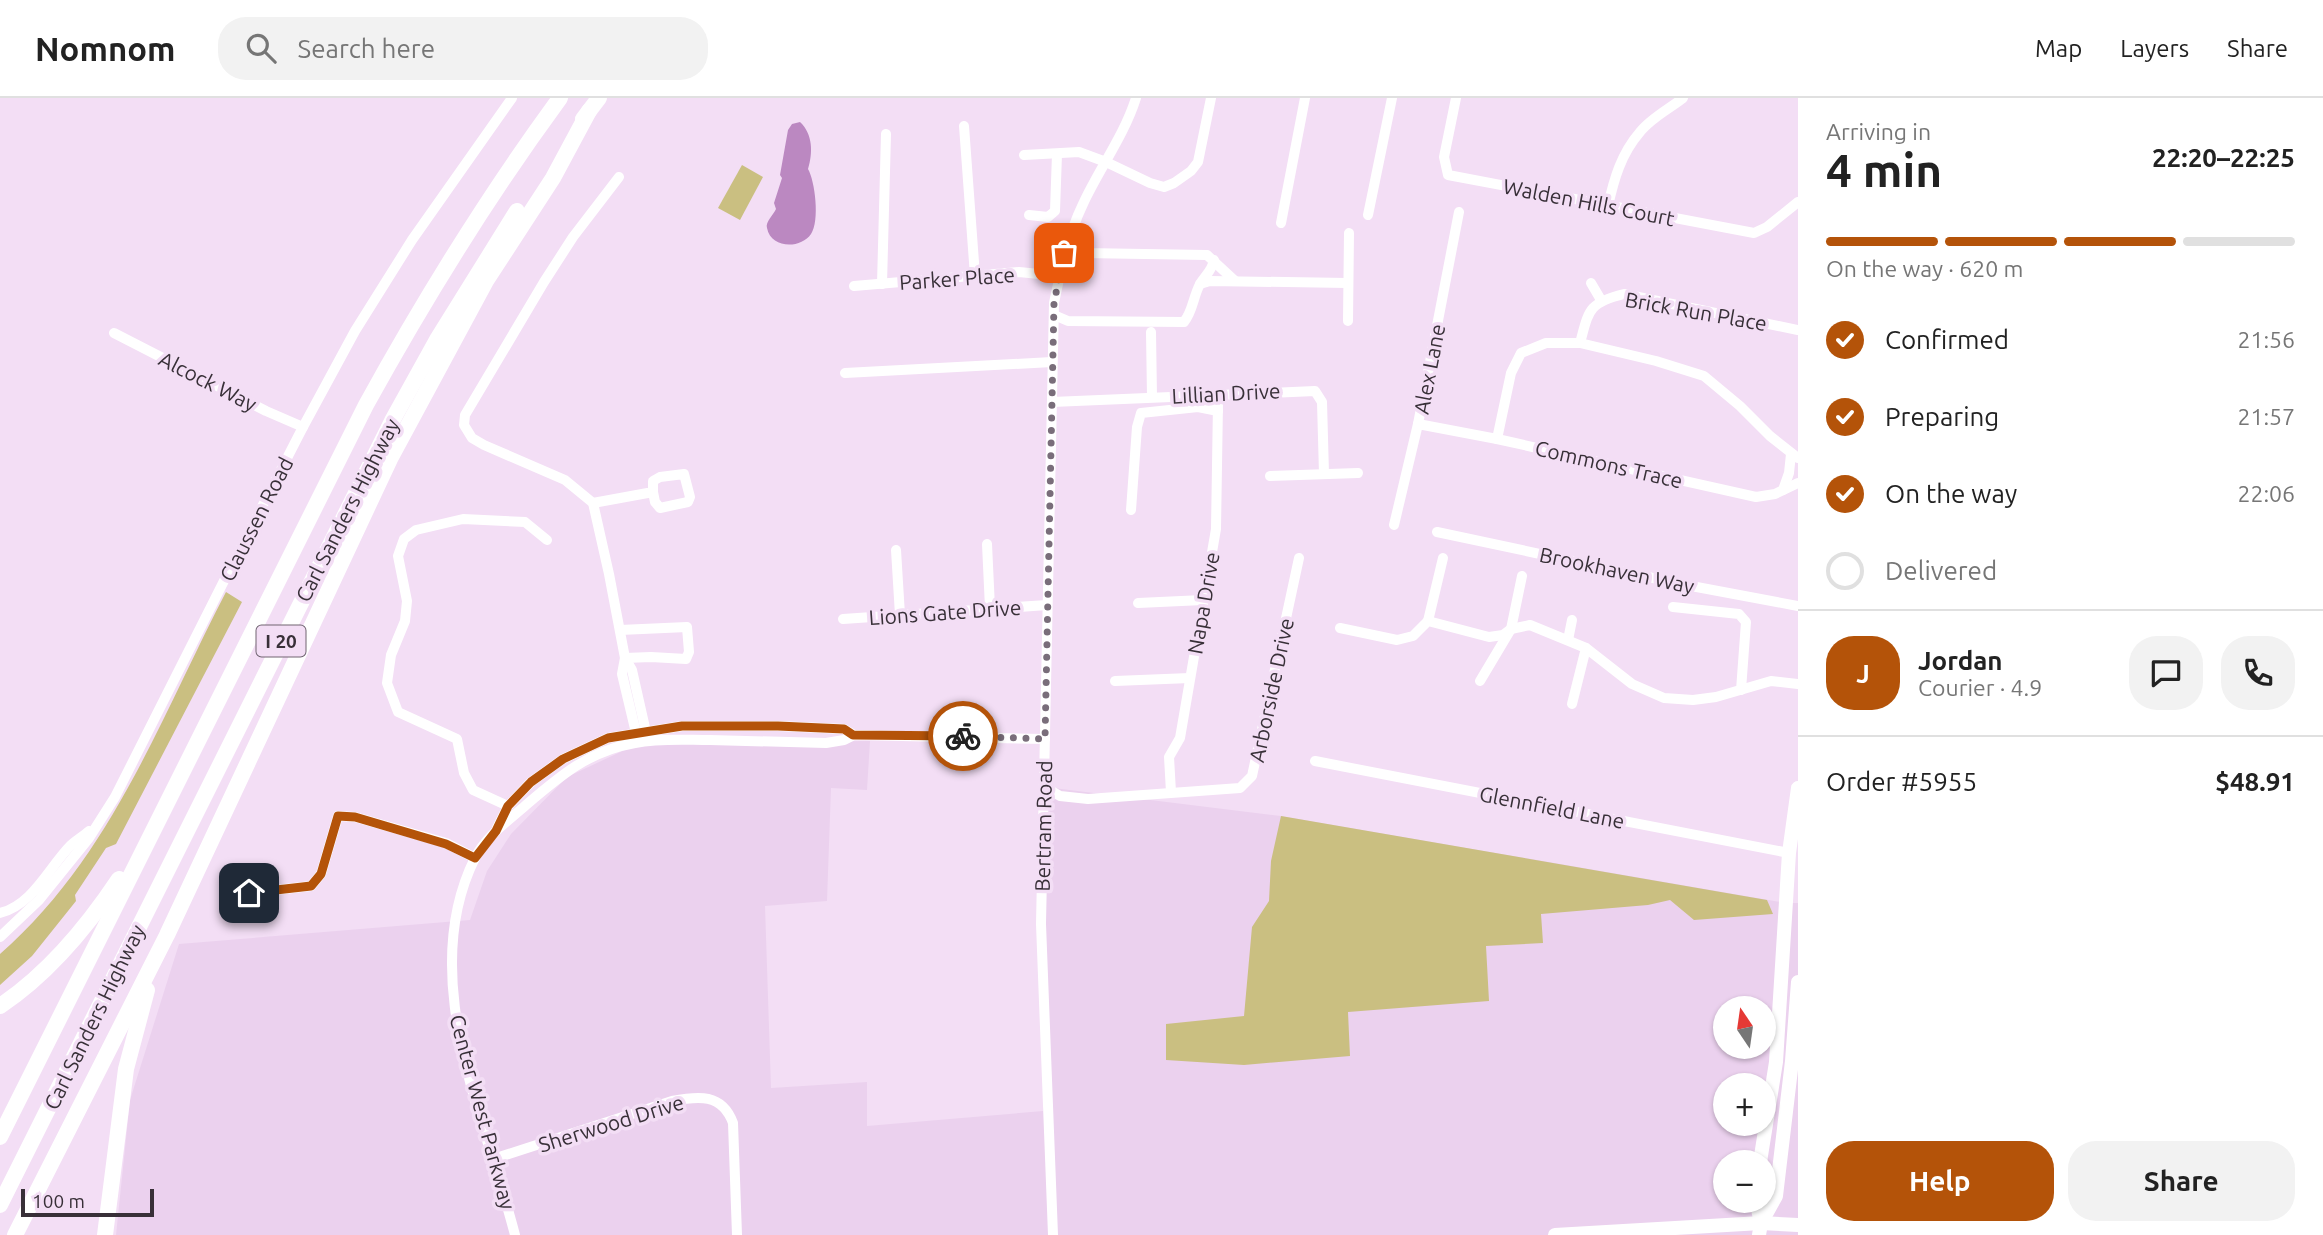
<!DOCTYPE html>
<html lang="en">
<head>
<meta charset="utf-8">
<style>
	:root { --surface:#fff; --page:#f2f2f2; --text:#222; --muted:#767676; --line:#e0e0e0; --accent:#b45309 }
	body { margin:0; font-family:Ubuntu,sans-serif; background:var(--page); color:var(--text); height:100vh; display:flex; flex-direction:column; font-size:26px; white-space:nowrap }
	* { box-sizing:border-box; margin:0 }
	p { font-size:23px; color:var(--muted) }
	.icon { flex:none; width:38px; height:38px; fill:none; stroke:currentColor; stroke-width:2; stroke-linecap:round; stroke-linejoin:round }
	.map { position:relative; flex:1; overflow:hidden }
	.side { display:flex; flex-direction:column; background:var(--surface); width:525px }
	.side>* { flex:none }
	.needle { width:46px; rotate:347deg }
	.buttons { position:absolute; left:1713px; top:898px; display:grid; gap:14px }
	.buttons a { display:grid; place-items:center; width:63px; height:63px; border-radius:50%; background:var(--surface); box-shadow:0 2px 5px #0004; font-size:35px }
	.scale { position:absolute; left:21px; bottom:18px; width:133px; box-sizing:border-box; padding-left:7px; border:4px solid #383038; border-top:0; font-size:19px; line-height:24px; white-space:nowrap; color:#383038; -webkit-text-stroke:5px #f3def5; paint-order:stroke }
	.pin { position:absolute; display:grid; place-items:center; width:60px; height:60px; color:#fff; margin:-30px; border-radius:14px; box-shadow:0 4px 10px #0006 }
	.courier { position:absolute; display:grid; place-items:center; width:70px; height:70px; margin:-35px; border:5px solid #b45309; border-radius:50%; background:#fff; color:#222; box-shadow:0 2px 9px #0007 }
	.headline em { font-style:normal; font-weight:700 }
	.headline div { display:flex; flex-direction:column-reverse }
	.headline { display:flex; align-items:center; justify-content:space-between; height:119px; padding:0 28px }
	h1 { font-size:46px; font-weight:700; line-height:52px }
	.bar { display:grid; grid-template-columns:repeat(4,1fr); gap:10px 7px; align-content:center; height:84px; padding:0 28px }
	.bar i { height:9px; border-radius:5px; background:var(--line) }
	.bar .current { background:var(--accent) }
	.bar p { grid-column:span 4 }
	.line { display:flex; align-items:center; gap:18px; padding:0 28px; border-top:2px solid var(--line) }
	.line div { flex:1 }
	.round { display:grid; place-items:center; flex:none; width:74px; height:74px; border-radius:28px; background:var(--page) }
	ol { padding:0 28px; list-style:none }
	li { display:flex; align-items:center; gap:21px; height:77px }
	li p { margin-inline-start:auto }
	li .icon { padding:7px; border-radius:50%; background:var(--accent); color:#fff; stroke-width:4 }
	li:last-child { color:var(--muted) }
	li i { width:38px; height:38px; border:4px solid var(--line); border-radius:50% }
	.button { display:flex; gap:14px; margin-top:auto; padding:14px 28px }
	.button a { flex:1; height:80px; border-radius:28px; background:var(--accent); color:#fff; font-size:28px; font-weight:700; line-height:80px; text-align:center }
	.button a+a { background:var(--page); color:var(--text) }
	header { display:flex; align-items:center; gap:42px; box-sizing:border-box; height:98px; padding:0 35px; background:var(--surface); border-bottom:2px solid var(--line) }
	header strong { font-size:33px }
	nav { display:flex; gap:38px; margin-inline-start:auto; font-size:24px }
	.search { width:490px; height:63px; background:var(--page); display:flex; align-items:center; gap:18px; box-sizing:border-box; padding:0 24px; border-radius:28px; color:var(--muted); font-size:26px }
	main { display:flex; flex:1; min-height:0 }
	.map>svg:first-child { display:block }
	.built { fill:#ebd1ee; fill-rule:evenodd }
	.green { fill:#cabf81 }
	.water { fill:#bb88c1 }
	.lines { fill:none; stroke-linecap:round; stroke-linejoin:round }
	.minor { stroke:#fff; stroke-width:10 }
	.major { stroke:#fff; stroke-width:14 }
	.highway { stroke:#fff; stroke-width:16 }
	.done { stroke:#796d7a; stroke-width:7; stroke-dasharray:0 12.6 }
	.route { stroke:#b45309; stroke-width:9 }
	.labels { text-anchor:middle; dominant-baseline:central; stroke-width:7; stroke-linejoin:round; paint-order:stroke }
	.shield { fill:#f3def5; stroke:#706471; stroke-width:2 }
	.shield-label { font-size:19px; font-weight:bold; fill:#383038 }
	.street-label { font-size:21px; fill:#383038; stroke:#f3def5 }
</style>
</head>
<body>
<header>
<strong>Nomnom</strong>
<div class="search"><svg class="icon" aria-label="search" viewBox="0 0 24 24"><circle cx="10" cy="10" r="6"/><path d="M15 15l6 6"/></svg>Search here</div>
<nav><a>Map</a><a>Layers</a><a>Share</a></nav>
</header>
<main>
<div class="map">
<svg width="1798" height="1137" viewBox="0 0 1798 1137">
	<rect width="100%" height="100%" fill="#f3def5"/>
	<!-- built -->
	<path class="built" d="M870 643 867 692 831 690 827 803 765 808 771 990 867 984V1028L1043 1013 1045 689 1281 718 1786 805H1798V1137H116L130 1002 179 846 470 822 487 773 511 736 567 679 631 649 673 645ZM1726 910H1764V948H1726ZM1726 987H1764V1026H1726ZM1726 1064H1764V1102H1726Z"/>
	<!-- green -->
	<g class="green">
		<polygon points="742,67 763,79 740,122 718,110"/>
		<path d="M226 494 242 504 116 746 106 750 75 797 76 803 32 858 0 887V856C111 759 160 621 226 494Z"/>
		<polygon points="1281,718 1767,802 1773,816 1694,822 1670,802 1648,807 1541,816 1543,845 1486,848 1489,903 1348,914 1350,958 1244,967 1166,962 1166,926 1244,918 1252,829 1269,803 1271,763"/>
	</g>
	<!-- water -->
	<path class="water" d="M800 24C813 36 813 55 808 71 815 83 820 123 811 136 801 151 771 151 767 130 765 124 774 116 776 111L774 105 782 80 780 77 788 32 792 26Z"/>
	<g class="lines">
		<!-- minor -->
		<g class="minor">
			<polyline points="1456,0 1444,59 1448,77 1754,135 1767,129 1798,104"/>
			<polyline points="964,28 975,178"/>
			<polyline points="1024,57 1079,54 1106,64 1150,85 1164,89 1174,85 1191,73 1198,64 1211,0"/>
			<polyline points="619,79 573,139 544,184 465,317 464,327 472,340 484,347 565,382 593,405 609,476 625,560 632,572 648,643"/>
			<path d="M1608 108C1614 81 1621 56 1640 34 1651 20 1669 11 1683 0"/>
			<polyline points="1029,117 1048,119 1055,113 1057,56"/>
			<polyline points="1368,117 1392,0"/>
			<polyline points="1281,125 1305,0"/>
			<polyline points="1067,147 1083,155 1207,157 1235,183"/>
			<polyline points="1591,185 1601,202"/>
			<polyline points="882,186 886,36"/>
			<polyline points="1200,186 1210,183 1348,185"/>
			<polyline points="854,188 1019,174 1059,178"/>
			<path d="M1054 217 1068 223 1184 224C1193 213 1193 199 1200 186 1205 178 1213 171 1214 162"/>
			<polyline points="1348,223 1349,135"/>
			<polyline points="1151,234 1152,299"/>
			<polyline points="114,235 266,313 303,329"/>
			<path d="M1580 245C1589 212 1588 205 1624 196L1798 232"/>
			<polyline points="845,275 1052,264"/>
			<polyline points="1052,304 1315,293 1322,304 1324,376"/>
			<polyline points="1418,326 1497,341 1756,399 1775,396 1798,385"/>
			<polyline points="1497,341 1511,275 1521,255 1546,245 1580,245 1656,263 1704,278 1740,308 1770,338 1798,360"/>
			<polyline points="1270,378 1358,375"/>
			<polyline points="1783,392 1789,375 1791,356"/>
			<polyline points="593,405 653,394 653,383 660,379 684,376 690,399 688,404 660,410 655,404 653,394"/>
			<polyline points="1131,412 1137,329 1141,315 1198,309 1218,313"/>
			<polyline points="1394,427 1418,326 1459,114"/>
			<polyline points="1437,434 1686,487 1798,508"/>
			<polyline points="987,446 990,510"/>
			<polyline points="896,452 900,517"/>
			<polyline points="1138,505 1203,502"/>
			<polyline points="1673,509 1739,516 1746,524 1741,592"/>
			<polyline points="843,521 1047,507"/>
			<polyline points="1428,523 1443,460"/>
			<polyline points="1340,530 1397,542 1413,538 1428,523 1489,539 1503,537 1511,531 1530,527 1586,550 1632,586 1664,600 1693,602 1716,599 1771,583 1798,586"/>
			<polyline points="620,532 687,529 689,554 686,561 651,559 625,560"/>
			<polyline points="1568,542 1572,522"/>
			<polyline points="625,560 622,576 637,639"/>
			<polyline points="1115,583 1190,580"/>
			<polyline points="1480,583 1511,531 1522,478"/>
			<polyline points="1572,606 1586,550"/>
			<polyline points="1315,663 1789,755"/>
			<polyline points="1045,689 1060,698 1088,701 1240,690 1252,678 1299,460"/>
			<polyline points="1171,694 1169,659 1180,640 1216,431 1218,305"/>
			<polyline points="508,708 473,692 464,675 457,641 398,614 387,585 391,557 405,523 407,503 398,458 404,441 416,432 463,421 525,424 547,442"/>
			<polyline points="497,730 508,708 531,684 563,661 608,640 682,628 778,628 844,631 854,637"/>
			<polyline points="249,795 311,788 321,776 338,718 355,719 446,745 475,760"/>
			<path d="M0 815C33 807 49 769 71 747 77 742 83 738 89 733"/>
			<polyline points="0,839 39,802 89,740 115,699 232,467 303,329 355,233 412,142 512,0"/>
			<path d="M493 1061 672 1003C698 998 722 995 733 1025L737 1137"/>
			<path d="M515 1137C485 1020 416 878 475 760 486 738 508 723 526 707 561 677 589 653 635 645 660 640 685 642 710 642 749 643 788 644 826 645L844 642 854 637 1045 641"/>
			<path d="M1053 1137 1041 826 1054 205C1061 171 1068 137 1083 106 1099 71 1124 38 1136 0"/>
		</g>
		<!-- major -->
		<g class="major">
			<polyline points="1760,1064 1776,964 1789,755 1798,690"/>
			<polyline points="1756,1102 1761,1125"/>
			<polyline points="1555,1137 1761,1125 1798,1127"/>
			<polyline points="1759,1137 1761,1125 1776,1098 1792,963 1798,884"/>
		</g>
		<!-- highway -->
		<g class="highway">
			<polyline points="583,21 599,0"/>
			<path d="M0 908C48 876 87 829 119 781"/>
			<path d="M0 1039 366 307C425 200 488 98 560 0"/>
			<polyline points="0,1107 392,323 438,240 517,113"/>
			<polyline points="15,1137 167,837 390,361 486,183 553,80 589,13"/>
			<polyline points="105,1137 126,971 147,892"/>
		</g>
	</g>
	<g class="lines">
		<!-- done -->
		<polyline class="done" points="963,638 1045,641 1054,205 1064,155"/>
		<!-- route -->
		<polyline class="route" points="249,795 311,788 321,776 338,718 355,719 446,746 475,760 496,733 508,708 531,684 563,661 608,640 682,628 778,628 844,631 853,637 963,638"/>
	</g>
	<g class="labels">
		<!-- shield labels -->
		<rect class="shield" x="256.5" y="527.5" width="49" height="31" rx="5"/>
		<g class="shield-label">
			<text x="281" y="543">I 20</text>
		</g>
		<!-- street labels -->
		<g class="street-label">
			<text transform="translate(1589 104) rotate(11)">Walden Hills Court</text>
			<text transform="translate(957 180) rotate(-4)">Parker Place</text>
			<text transform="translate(1696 213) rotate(10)">Brick Run Place</text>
			<text transform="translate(1429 271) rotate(-79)">Alex Lane</text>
			<text transform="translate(208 283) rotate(27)">Alcock Way</text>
			<text transform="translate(1226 295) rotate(-3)">Lillian Drive</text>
			<text transform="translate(1609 366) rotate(13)">Commons Trace</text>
			<text transform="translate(347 412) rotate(-63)">Carl Sanders Highway</text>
			<text transform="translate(256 421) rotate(-63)">Claussen Road</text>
			<text transform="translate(1617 472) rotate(12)">Brookhaven Way</text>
			<text transform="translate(1203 505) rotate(-80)">Napa Drive</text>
			<text transform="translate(945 514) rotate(-4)">Lions Gate Drive</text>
			<text transform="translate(1271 592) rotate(-78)">Arborside Drive</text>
			<text transform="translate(1552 709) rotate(11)">Glennfield Lane</text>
			<text transform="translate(1043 728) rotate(-89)">Bertram Road</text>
			<text transform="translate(94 919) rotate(-64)">Carl Sanders Highway</text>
			<text transform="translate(483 1014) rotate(75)">Center West Parkway</text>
			<text transform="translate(611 1025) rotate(-17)">Sherwood Drive</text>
		</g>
	</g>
</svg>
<div class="buttons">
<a><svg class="needle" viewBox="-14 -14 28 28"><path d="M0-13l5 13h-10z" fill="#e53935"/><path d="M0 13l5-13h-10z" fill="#767676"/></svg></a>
<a>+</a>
<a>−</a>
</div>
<div class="scale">100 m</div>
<div class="pin" style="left:1064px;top:155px;background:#ea580c"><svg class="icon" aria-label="bag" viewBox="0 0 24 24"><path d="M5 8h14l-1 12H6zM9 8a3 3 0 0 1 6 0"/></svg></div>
<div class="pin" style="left:249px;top:795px;background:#1f2937"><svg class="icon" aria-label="home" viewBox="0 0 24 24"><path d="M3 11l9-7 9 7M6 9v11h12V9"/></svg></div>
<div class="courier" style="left:963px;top:638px"><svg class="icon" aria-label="bike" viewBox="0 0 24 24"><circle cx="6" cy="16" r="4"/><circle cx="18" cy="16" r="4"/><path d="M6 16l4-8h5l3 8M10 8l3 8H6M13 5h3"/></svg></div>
</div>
<section class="side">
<div class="headline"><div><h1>4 min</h1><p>Arriving in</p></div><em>22:20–22:25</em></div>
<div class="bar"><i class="current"></i><i class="current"></i><i class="current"></i><i></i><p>On the way · 620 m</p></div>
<ol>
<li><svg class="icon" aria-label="check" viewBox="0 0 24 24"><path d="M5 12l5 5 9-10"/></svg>Confirmed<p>21:56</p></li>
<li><svg class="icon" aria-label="check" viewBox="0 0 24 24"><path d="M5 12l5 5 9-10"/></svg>Preparing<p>21:57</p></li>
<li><svg class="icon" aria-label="check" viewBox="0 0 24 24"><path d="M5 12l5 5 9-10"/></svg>On the way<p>22:06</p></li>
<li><i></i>Delivered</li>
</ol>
<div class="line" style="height:126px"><b class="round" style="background:var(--accent);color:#fff">J</b><div><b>Jordan</b><p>Courier · 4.9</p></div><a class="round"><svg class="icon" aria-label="chat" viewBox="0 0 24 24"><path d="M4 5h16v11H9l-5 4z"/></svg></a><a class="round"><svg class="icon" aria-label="phone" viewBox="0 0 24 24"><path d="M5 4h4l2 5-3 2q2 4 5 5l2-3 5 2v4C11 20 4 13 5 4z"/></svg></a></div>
<div class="line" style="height:91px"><div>Order #5955</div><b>$48.91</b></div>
<div class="button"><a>Help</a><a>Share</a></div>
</section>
</main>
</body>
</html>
